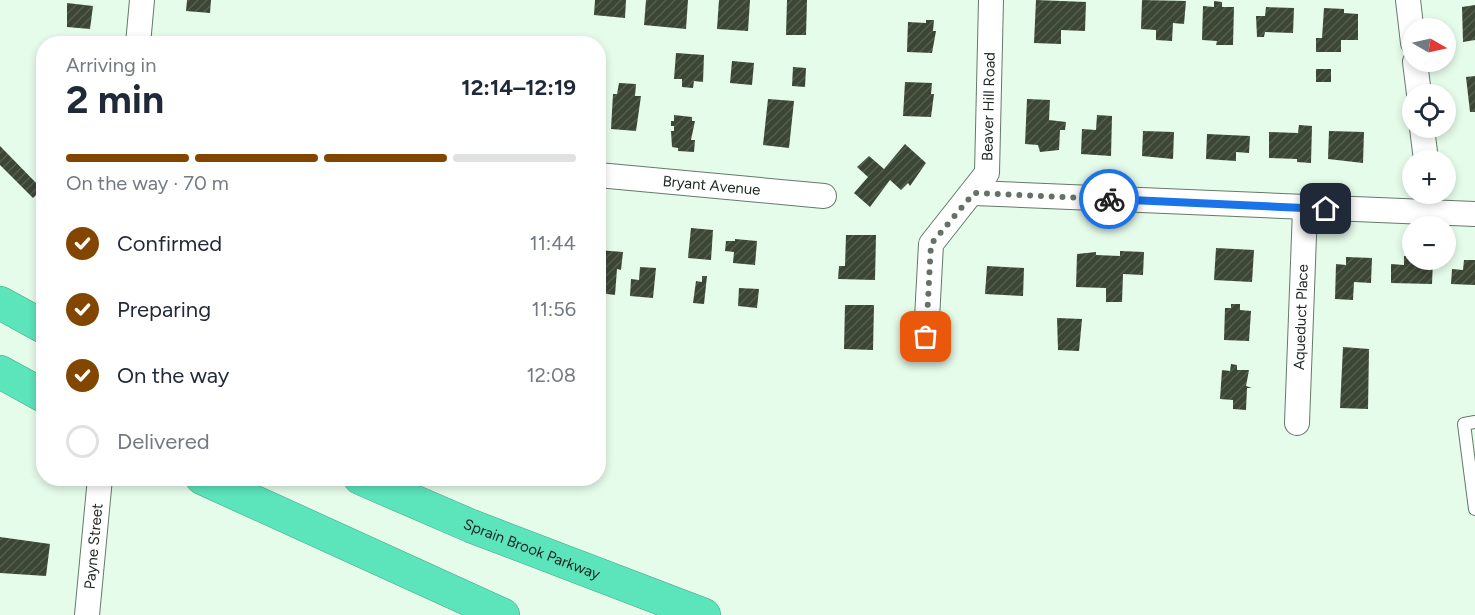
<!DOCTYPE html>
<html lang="en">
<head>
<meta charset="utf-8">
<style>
	:root { --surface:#fff; --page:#f6f6f7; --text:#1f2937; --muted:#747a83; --line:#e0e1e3; --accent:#824600 }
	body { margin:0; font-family:Figtree,sans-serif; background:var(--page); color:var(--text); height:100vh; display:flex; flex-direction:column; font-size:22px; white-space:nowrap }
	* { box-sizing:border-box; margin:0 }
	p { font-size:20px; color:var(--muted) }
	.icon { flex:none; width:33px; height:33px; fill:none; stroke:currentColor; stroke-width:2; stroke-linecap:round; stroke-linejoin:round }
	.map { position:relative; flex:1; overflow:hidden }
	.drawer { position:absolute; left:36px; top:36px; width:570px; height:450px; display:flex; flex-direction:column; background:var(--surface); border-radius:24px; box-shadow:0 3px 9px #0003 }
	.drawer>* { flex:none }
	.needle { width:39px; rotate:99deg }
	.controls { position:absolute; left:1402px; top:18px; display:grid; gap:12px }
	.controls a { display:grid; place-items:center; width:54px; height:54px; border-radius:50%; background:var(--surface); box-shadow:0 3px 9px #0003; font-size:30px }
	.pin { position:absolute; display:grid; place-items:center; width:51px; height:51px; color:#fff; margin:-26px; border-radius:12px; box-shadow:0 3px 9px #0006 }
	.courier { position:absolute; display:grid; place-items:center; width:60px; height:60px; margin:-30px; border:4px solid #1a73e8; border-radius:50%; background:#fff; color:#222; box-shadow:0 2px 8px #0007 }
	.summary em { font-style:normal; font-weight:700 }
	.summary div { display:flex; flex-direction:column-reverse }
	.summary { display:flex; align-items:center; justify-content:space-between; height:102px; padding:0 30px }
	h1 { font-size:39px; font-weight:700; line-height:45px }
	.bar { display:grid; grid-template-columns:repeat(4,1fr); gap:9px 6px; align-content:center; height:72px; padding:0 30px }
	.bar i { height:8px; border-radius:4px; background:var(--line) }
	.bar .on { background:var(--accent) }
	.bar p { grid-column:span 4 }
	ol { padding:0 30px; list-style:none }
	li { display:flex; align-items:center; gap:18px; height:66px }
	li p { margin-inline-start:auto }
	li .icon { padding:6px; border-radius:50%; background:var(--accent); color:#fff; stroke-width:4 }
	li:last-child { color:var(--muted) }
	li i { width:33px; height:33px; border:3px solid var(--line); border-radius:50% }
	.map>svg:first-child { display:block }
	.building { fill:url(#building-hatch) }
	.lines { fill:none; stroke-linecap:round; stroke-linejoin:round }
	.lane-casing { stroke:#657969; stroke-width:14 }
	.street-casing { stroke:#657969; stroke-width:26 }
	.highway-casing { stroke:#46a285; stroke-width:34 }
	.lane { stroke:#fff; stroke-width:12 }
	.street { stroke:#fff; stroke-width:24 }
	.highway { stroke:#5ce4bb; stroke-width:33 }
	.done { stroke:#647167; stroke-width:6; stroke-dasharray:0 10.8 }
	.route { stroke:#1a73e8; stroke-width:8 }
	.labels { text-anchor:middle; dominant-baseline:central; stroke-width:6; stroke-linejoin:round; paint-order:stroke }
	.street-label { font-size:15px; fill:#1e2620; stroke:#e6fceb }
</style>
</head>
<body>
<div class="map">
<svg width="1475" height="615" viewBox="0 0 1475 615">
	<defs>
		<pattern id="building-hatch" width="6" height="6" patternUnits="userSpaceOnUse" patternTransform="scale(1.5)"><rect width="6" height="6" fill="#3b4634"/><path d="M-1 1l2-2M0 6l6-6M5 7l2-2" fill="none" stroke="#555e4f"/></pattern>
	</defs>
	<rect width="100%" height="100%" fill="#e6fceb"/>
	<!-- building -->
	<g class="building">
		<polygon points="187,0 211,0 210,13 186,11"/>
		<polygon points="595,0 626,0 625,18 594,15"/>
		<polygon points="646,0 688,0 686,29 644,25"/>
		<polygon points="719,0 750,0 748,31 717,29"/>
		<polygon points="787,0 807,0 806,35 786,35"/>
		<polygon points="1036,0 1086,2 1085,31 1061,30 1061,44 1034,43"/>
		<polygon points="1142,0 1186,1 1184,24 1173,23 1172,41 1156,40 1156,30 1141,29"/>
		<polygon points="1214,1 1222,2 1222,7 1234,7 1233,45 1216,45 1217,41 1202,40 1203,6 1214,7"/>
		<polygon points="67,3 93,6 90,29 67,27"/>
		<polygon points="1475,5 1475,40 1463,42 1462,7"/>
		<polygon points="1266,7 1294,8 1293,33 1265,32 1264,37 1257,37 1256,16 1265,16"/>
		<polygon points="1324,8 1344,9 1344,13 1358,14 1358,40 1341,40 1341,52 1316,52 1316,38 1322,38"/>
		<polygon points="926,20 934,20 933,31 936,31 932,53 907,52 908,22 926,23"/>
		<polygon points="676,53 704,55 703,82 694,81 693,88 682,87 682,79 674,79"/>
		<polygon points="732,61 754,63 752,85 730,83"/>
		<polygon points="793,67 806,68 805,87 792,86"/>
		<rect x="1316" y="69" width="15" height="13"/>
		<polygon points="1475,76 1475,112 1470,112 1466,77"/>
		<polygon points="905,82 932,83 931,94 934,94 931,117 903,116"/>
		<polygon points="619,83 636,84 635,96 641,96 636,131 611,129 613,94 617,94"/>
		<polygon points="768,99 794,101 789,148 763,145"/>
		<polygon points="1027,99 1050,100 1049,120 1066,122 1065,130 1060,130 1059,150 1040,152 1038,145 1025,144"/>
		<polygon points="674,115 692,117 692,121 695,121 691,140 695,140 694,152 678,151 678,148 672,147 671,131 674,131 674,126 671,126 671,121 674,121"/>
		<polygon points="1097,115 1112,116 1111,156 1081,154 1082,129 1096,130"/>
		<polygon points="1299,125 1312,126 1311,163 1297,162 1297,159 1269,158 1269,132 1298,133"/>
		<polygon points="1143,131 1174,132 1173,159 1142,156"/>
		<polygon points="1329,131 1364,132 1363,163 1328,159"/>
		<polygon points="1207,134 1250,136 1249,153 1236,152 1236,161 1206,159"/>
		<polygon points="905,144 926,163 910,186 908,183 901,190 890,180 870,207 854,193 868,177 857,167 869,156 884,169"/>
		<polygon points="0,146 42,189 33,198 0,165"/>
		<polygon points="691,228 713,230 711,260 688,258"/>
		<polygon points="846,235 876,235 875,280 838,279 839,266 845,266"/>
		<polygon points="735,239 757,241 755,265 733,263 734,252 725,251 726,241 735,241"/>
		<polygon points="1216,248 1254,250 1252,282 1214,280"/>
		<polygon points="598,250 623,252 621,270 617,269 615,295 600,293"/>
		<polygon points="1120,251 1144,252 1143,275 1123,274 1122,302 1106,302 1106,288 1076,287 1077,254 1096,252 1096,255 1120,256"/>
		<polygon points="1404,256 1413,256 1413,260 1433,260 1432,284 1391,283 1391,264 1404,265"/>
		<polygon points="1346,257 1372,258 1371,283 1354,282 1353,300 1335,299 1336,264 1346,265"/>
		<polygon points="1464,260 1475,260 1475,285 1451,284 1452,269 1463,270"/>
		<polygon points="987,266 1024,268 1023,296 985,294"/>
		<polygon points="640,267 656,268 653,298 630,296 631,279 639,280"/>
		<polygon points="702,276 707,276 704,304 693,303 696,281 702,282"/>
		<polygon points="739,288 759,289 757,308 738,306"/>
		<polygon points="1231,304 1240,304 1240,310 1251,311 1249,341 1224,340 1225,308 1231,308"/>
		<polygon points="845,305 874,305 873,350 844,349"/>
		<polygon points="1057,318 1082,319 1079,351 1058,350"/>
		<polygon points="1343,347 1369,349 1368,409 1340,408"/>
		<polygon points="1231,364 1237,365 1237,370 1249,370 1246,386 1252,388 1247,388 1246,410 1233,409 1233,400 1220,399 1222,370 1230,371"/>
		<polygon points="0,537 50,544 46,576 0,573"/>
	</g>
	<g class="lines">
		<!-- lane casing -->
		<g class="lane-casing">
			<polyline id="lane" points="1475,422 1464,424 1475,509"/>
		</g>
		<!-- street casing -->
		<g class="street-casing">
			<g id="street">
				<polyline points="1408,0 1413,43"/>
				<polyline points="138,44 142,0"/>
				<polyline points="1415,62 1419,94"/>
				<polyline points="1422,128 1426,160"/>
				<path id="s1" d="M598 175 824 196"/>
				<polyline points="974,193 1475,214"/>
				<path id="s2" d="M926 337 931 244 987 173 991 0"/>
				<path id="s3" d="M1297 423 1305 209"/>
				<path id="s4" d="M87 615 100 478"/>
			</g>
		</g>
		<!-- highway casing -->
		<g class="highway-casing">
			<g id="highway">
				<polyline points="0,303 44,327"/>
				<polyline points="0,372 44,396"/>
				<polyline points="202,478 503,615"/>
				<path id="s5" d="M360 478 471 526 704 615"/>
			</g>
		</g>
		<!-- lane -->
		<use href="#lane" class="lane"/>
		<!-- street -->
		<use href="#street" class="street"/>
		<!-- highway -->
		<use href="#highway" class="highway"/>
	</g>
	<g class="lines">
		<!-- done -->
		<polyline class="done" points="926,337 931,244 974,193 1109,199"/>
		<!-- route -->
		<polyline class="route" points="1109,199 1326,209"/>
	</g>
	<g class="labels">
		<!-- street labels -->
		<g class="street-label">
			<text stroke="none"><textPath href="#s2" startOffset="250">Beaver Hill Road</textPath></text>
			<text stroke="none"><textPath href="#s1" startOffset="114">Bryant Avenue</textPath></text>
			<text stroke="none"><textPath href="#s3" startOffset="106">Aqueduct Place</textPath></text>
			<text stroke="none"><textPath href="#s4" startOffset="69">Payne Street</textPath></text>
			<text stroke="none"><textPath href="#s5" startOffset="186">Sprain Brook Parkway</textPath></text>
		</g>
	</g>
</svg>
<div class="controls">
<a><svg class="needle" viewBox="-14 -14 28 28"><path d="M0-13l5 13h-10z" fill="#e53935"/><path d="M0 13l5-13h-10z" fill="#747a83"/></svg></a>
<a><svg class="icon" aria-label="locate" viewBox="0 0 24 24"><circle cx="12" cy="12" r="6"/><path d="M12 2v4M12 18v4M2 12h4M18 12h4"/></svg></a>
<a>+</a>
<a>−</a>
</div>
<div class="pin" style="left:926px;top:337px;background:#ea580c"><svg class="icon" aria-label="bag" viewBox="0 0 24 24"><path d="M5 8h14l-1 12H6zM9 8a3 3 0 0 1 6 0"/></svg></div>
<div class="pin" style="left:1326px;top:209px;background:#1f2937"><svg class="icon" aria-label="home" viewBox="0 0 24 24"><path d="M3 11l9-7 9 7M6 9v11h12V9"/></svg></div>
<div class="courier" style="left:1109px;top:199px"><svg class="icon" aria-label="bike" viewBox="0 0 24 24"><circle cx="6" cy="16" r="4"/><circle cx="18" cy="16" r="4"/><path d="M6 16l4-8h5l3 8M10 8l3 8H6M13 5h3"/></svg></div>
<section class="drawer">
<div class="summary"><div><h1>2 min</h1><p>Arriving in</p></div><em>12:14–12:19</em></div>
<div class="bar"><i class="on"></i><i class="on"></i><i class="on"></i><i></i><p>On the way · 70 m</p></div>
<ol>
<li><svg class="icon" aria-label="check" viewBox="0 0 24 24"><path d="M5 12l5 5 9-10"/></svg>Confirmed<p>11:44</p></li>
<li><svg class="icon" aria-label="check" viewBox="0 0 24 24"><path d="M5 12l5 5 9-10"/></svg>Preparing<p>11:56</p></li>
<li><svg class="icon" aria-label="check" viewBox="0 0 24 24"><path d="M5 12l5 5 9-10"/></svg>On the way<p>12:08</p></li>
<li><i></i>Delivered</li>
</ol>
</section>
</div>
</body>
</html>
